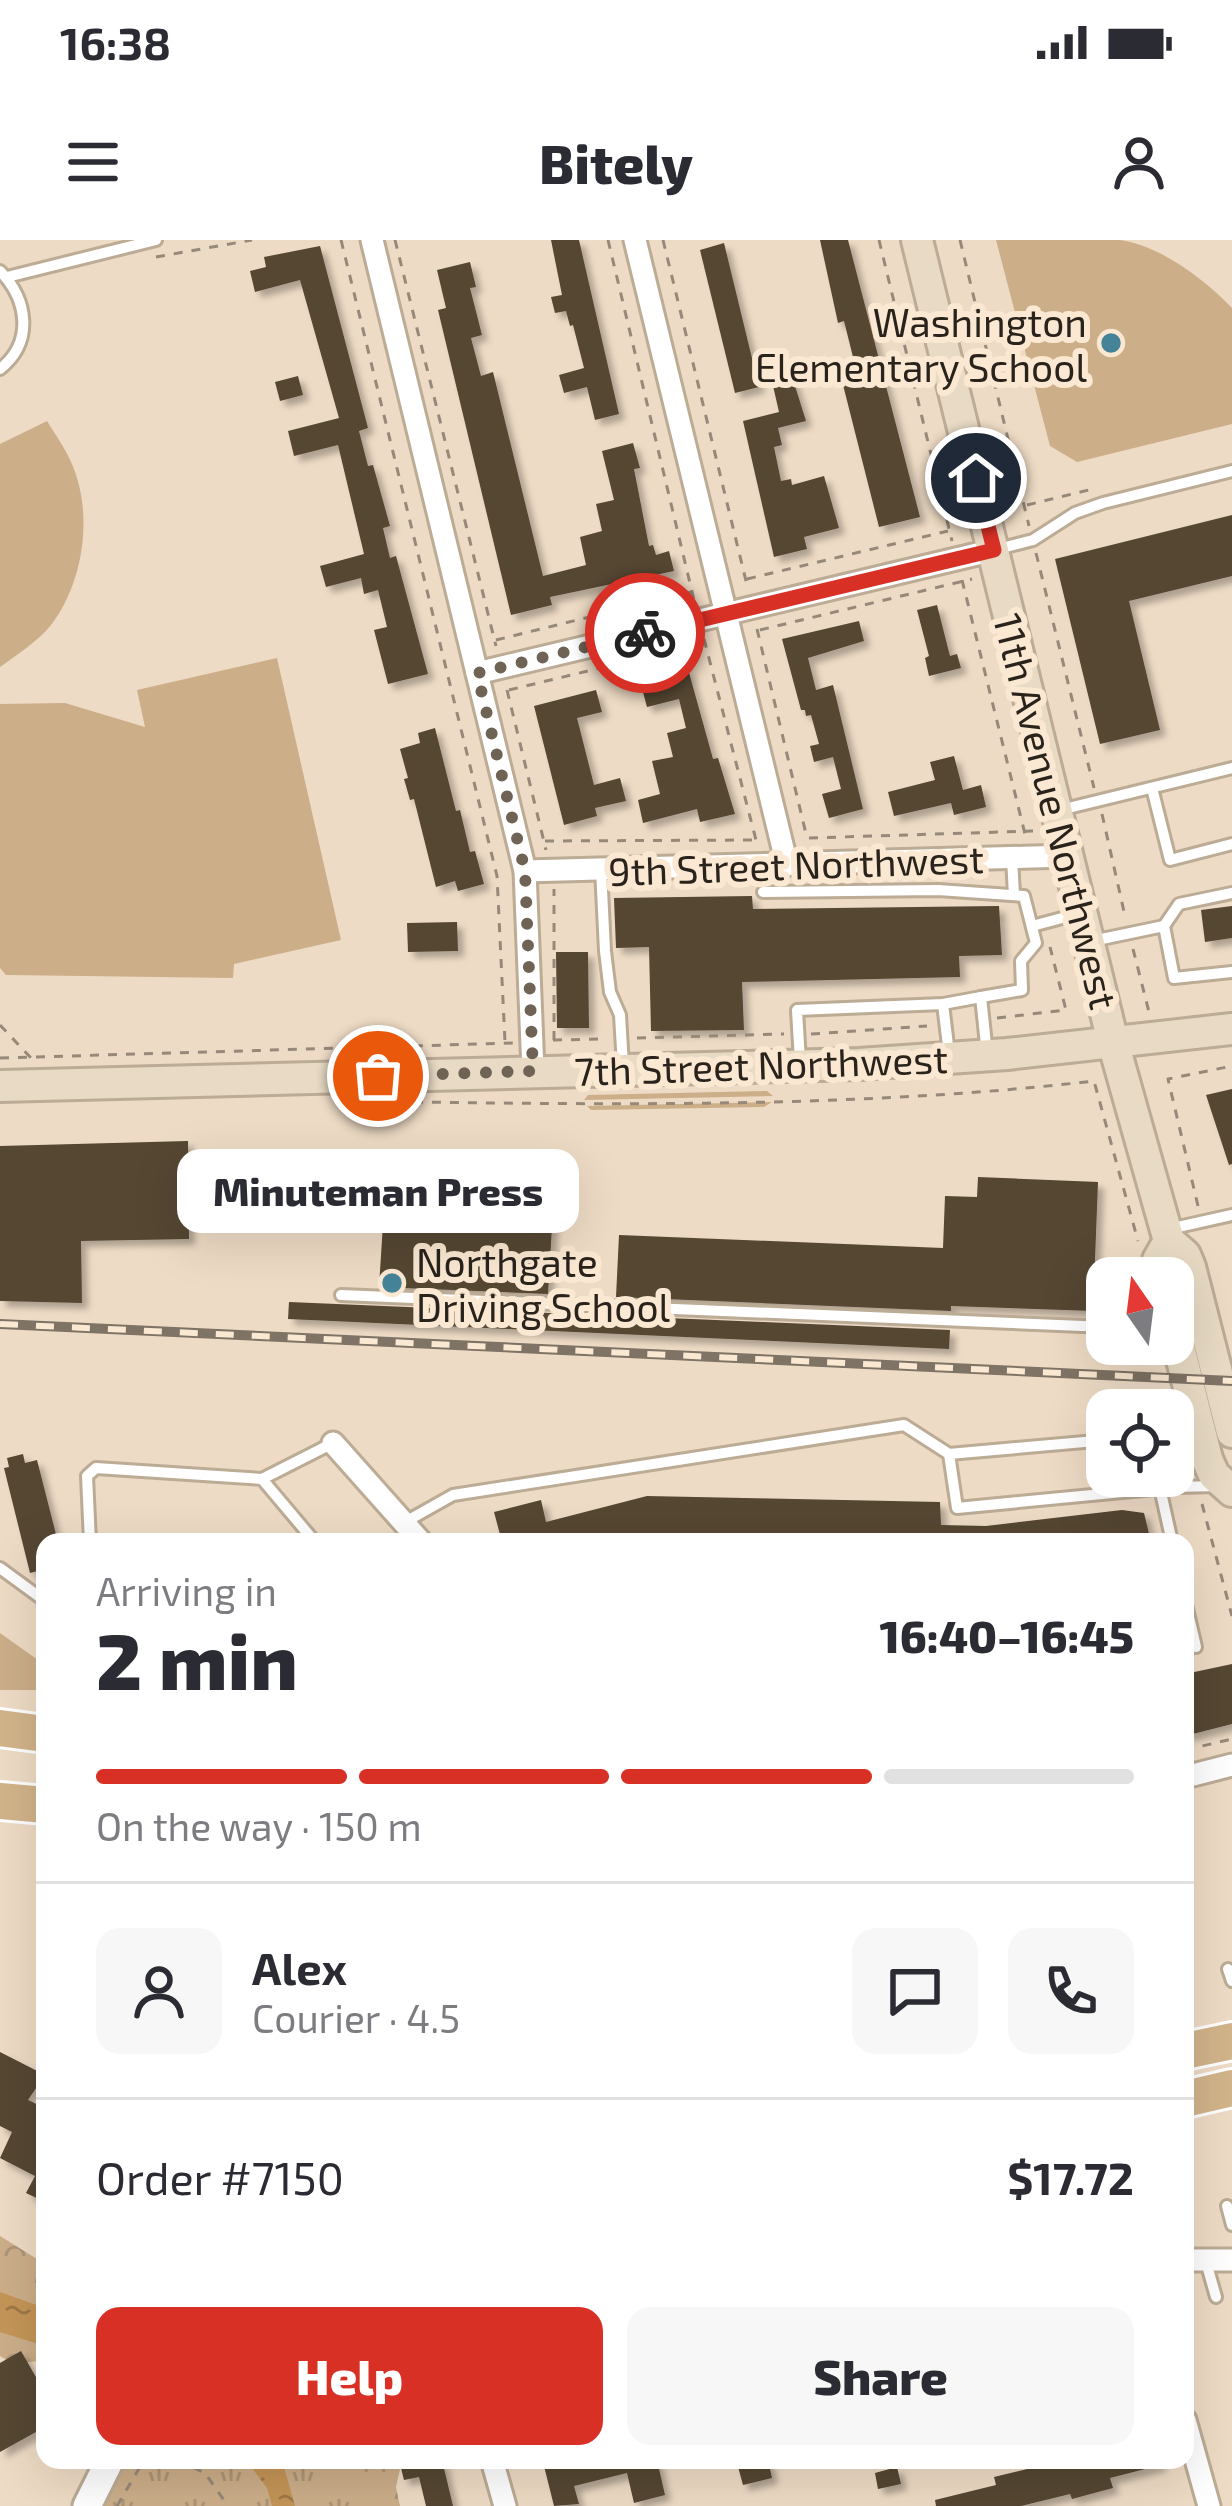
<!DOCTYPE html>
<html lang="en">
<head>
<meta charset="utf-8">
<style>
	:root { --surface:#fff; --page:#f7f7f7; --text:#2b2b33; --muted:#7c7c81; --line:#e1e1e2; --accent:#d93025 }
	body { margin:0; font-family:"Exo 2",sans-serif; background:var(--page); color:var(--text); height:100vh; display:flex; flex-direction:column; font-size:45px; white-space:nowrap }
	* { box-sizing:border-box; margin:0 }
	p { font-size:39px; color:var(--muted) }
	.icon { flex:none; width:66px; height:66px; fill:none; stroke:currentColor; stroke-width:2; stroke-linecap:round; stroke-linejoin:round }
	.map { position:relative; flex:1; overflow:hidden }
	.details { position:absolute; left:36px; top:1293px; width:1158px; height:936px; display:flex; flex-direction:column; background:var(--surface); border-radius:24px; box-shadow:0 12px 48px #0002 }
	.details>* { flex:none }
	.needle { width:78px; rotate:346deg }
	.controls { position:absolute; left:1086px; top:1017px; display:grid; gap:24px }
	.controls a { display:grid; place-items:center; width:108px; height:108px; border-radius:24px; background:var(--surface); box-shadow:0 12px 48px #0002; font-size:60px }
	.pin { position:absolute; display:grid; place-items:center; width:102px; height:102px; color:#fff; margin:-51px; border:6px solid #fff; border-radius:50%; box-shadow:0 3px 12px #0007 }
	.courier { position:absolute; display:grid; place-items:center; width:120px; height:120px; margin:-60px; border:9px solid #d93025; border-radius:50%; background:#fff; color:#222; box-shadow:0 3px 15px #0007 }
	.bubble { position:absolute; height:84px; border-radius:24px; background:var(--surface); box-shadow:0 12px 48px #0002; font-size:39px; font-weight:800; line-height:84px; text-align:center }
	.overview em { font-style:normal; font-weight:800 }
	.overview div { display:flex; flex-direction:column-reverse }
	.overview { display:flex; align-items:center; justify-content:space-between; height:204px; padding:0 60px }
	h1 { font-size:78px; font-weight:800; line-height:90px }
	.bar { display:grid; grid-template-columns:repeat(4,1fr); gap:18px 12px; align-content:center; height:144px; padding:0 60px }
	.bar i { height:15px; border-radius:9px; background:var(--line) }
	.bar .selected { background:var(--accent) }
	.bar p { grid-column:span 4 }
	.line { display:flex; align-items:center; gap:30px; padding:0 60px; border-top:3px solid var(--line) }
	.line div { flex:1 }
	.round { display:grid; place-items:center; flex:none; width:126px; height:126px; border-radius:24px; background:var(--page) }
	.button { display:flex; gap:24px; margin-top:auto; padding:24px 60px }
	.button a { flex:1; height:138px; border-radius:24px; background:var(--accent); color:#fff; font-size:48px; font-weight:800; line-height:138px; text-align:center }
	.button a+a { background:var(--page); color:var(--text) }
	.status { display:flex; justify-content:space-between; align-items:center; height:84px; padding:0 60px; background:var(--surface); direction:ltr }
	.status svg { height:33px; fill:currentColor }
	header { display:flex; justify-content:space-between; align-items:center; height:156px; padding:0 60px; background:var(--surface); font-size:54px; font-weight:800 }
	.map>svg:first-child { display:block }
	.green { fill:#ccae89 }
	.forest { fill:url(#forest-crowns) }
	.park { fill:url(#park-tufts) }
	.water { fill:url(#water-ripples) }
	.building { fill:#554633; filter:url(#shadow) }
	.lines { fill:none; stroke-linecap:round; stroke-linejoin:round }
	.service-casing { stroke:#bcab95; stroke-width:16 }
	.minor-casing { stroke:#bcab95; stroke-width:27 }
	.tertiary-casing { stroke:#bcab95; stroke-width:33 }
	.secondary-casing { stroke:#bcab95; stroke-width:36 }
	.primary-casing { stroke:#fff; stroke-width:42 }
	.path { stroke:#978979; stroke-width:3; stroke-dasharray:9 9; stroke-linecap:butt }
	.service { stroke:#fff; stroke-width:10 }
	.minor { stroke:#fff; stroke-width:21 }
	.tertiary { stroke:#fff; stroke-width:27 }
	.secondary { stroke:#e8dac4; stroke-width:30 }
	.primary { stroke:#d2b48a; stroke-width:36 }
	.rail-casing { stroke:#7f7365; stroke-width:10 }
	.rail { stroke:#fbe8d2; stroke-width:6; stroke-dasharray:18; stroke-linecap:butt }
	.done { stroke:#6f6356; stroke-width:12; stroke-dasharray:0 21.6 }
	.route { stroke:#d93025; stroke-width:15 }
	.poi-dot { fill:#458398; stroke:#fbe8d2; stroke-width:4.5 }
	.labels { text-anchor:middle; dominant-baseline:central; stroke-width:12; stroke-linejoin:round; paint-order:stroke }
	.poi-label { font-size:39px; fill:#2a231b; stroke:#fbe8d2; text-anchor:end }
	.street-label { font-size:39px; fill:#2a231b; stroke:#fbe8d2 }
</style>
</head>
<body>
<div class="status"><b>16:38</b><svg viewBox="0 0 49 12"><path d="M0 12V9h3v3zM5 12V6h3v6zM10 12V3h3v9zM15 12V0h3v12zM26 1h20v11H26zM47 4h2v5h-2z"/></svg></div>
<header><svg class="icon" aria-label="menu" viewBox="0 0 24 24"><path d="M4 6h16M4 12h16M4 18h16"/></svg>Bitely<svg class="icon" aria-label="person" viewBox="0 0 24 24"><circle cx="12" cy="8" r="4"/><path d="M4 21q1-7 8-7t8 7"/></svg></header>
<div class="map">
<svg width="1232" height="2266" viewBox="0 0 1232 2266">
	<defs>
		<pattern id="forest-crowns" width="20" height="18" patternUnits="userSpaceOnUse" patternTransform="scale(3)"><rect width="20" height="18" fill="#ccae89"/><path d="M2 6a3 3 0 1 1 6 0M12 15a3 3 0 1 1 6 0" fill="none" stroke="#af9576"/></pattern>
		<pattern id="park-tufts" width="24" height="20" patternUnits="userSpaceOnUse" patternTransform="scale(3)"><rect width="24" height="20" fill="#ccae89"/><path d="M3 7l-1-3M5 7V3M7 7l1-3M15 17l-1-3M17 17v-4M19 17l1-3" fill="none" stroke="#af9576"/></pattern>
		<pattern id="water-ripples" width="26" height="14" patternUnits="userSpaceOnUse" patternTransform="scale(3)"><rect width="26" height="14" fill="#c49557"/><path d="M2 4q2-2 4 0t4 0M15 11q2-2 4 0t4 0" fill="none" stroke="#9f7947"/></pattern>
		<filter id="shadow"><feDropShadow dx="6" dy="6" stdDeviation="3" flood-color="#0004"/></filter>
	</defs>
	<rect width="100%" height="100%" fill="#eedbc5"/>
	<!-- green -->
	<g class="green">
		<path d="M996 0C1036 0 1080 0 1120 0 1161 6 1204 39 1232 68V184L1077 222 1050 206Z"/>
		<path d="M47 181C55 194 65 208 71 222 94 272 84 342 51 385 37 402 18 414 0 427V204Z"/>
		<polygon points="277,418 341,700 234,724 233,738 6,735 0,728 0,464 65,463 145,487 137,450"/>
		<polygon points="767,851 773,856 584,860 588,855"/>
		<polygon points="772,862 764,867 591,870 587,866"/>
		<polygon points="0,1393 45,1425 45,1450 0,1450"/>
	</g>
	<!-- forest -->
	<g class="forest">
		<polygon points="0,1996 45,2024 45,2121 11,2123 0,2116"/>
		<polygon points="317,2220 402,2220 396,2247 400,2266 317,2266"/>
	</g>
	<!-- park -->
	<polygon class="park" points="110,2220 360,2220 373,2266 86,2266"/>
	<!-- water -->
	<g class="water">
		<polygon points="0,2052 45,2068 45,2106 0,2092"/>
		<polygon points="246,2220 282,2220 295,2266 272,2266 267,2248"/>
	</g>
	<!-- building -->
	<g class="building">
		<polygon points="551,0 579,0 619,174 595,180 587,147 564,153 559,135 584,128 573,85 570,86 566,71 555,73 551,57 562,55"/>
		<polygon points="820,0 848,0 920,277 879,287 839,129 855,125 844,81 838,83"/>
		<polygon points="724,3 759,147 735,153 700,10"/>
		<polygon points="320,6 368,188 359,191 368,226 373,225 390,286 383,288 390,318 396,316 428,434 388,444 374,390 387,387 378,350 364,354 361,338 326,347 320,326 364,314 338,205 294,216 288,191 339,178 300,40 255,52 250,31 266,27 264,17"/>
		<polygon points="470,22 476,47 470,48 482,95 471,98 481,136 493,132 543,336 586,325 580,297 602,291 596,264 614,260 602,211 633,203 640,228 634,229 649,306 653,305 656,315 669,311 674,331 550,357 552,365 511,375 438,70 446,68 437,30"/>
		<polygon points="791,133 806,181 778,188 782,205 774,207 781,241 791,239 792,245 824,236 839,288 804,297 807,309 774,317 743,181 779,172 771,137"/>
		<polygon points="298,136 303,155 280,161 275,142"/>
		<polygon points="1232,275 1232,336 1129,361 1160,490 1100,504 1055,319"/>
		<polygon points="937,365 950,416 957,414 961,428 929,436 925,418 929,416 917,370"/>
		<polygon points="859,381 864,401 808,418 816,450 833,445 863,569 829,578 822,554 841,549 833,517 814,522 810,506 819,504 811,475 806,476 805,470 801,470 782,399"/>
		<polygon points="688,429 713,519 718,518 735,574 700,582 697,569 643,583 638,560 660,554 652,521 673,517 667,493 686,488 679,459 647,467 640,441"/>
		<polygon points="596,450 602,472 577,478 594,545 620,538 626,561 595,568 597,576 564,585 534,466"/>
		<polygon points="435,488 456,571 460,570 470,612 475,611 484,644 458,651 455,641 436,647 414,559 410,560 404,539 408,538 400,509 420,503 418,493"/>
		<polygon points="954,516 963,550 981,545 986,567 954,575 951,563 894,576 888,552 935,540 930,522"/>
		<polygon points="752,656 753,669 999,666 1002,715 959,716 960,737 742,742 744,790 651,791 649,707 616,708 614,658"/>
		<polygon points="1232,666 1232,698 1205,702 1201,670"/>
		<polygon points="457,682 458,711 408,712 407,683"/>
		<polygon points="556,712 588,712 589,788 557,788"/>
		<polygon points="1232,849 1232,924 1229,925 1206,855"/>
		<polygon points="188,901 189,999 81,1001 82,1063 0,1061 0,906"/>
		<polygon points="386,936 494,942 492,966 553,970 548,1054 379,1047"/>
		<polygon points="978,937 1098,942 1093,1071 951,1066 951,1071 616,1057 619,995 943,1008 945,956 977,957"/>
		<polygon points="289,1062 950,1090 949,1109 288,1079"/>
		<polygon points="23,1214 25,1223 37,1220 58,1302 45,1302 45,1329 30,1333 4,1228 9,1227 7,1218"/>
		<polygon points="647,1256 940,1262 941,1285 986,1286 1122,1270 1144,1273 1151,1302 502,1302 494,1272 541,1260 546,1282"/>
		<polygon points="1232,1424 1232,1484 1185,1496 1185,1434"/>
		<polygon points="0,1812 45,1835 28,1860 45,1868 45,1962 26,1953 35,1936 0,1918 12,1892 0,1886"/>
		<polygon points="21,2111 45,2153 45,2187 0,2212 0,2123"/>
		<polygon points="399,2220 442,2220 453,2266 426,2266 419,2237 404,2240"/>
		<polygon points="568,2220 657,2220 665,2255 634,2263 627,2233 574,2246 579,2264 554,2266 544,2226"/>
		<polygon points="750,2220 768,2220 772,2238 743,2245 737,2223"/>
		<polygon points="1065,2220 1160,2220 1161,2225 1110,2238 1113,2248 1072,2259 1070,2254 1021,2266 936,2266 935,2260 996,2245 994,2237"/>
		<polygon points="897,2227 901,2244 878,2249 875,2233"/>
	</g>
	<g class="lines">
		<!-- service casing -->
		<g class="service-casing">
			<g id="service">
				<path d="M0 31C28 60 34 102 0 129"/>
				<polyline points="7,37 156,0"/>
				<polyline points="998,309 1033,300 1075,273 1103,263 1232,231"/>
				<polyline points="1152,548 1170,620 1232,604"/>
				<polyline points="1060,570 1232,528"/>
				<polyline points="1012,618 1014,655"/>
				<polyline points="601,629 605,711 610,752 620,775 623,826"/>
				<polyline points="763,652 938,650 1024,656 1036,703 1021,721 1022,750 981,757"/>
				<polyline points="1032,686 1081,673"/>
				<polyline points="1164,686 1179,664 1232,653"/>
				<polyline points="1092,701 1164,686 1174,738 1232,732"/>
				<polyline points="943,764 949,814"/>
				<polyline points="800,822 797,770 943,764 981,757 987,814"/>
				<polyline points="1169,989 1232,975"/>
				<polyline points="341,1055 1107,1087"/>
				<polyline points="1107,1200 949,1214 957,1268 1175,1247 1218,1246"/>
				<polyline points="262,1239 333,1203"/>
				<polyline points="1160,1248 1172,1302"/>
				<polyline points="405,1282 453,1255 904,1185 949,1214"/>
				<polyline points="90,1302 87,1236 96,1228 262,1239 315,1302"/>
				<polyline points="0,1328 45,1361"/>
				<polyline points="1185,1360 1196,1407"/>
				<polyline points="1228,1729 1232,1741"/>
				<polyline points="1227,1966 1232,1985"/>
				<polyline points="1206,2022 1216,2057"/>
			</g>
		</g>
		<!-- minor casing -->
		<g class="minor-casing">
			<g id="minor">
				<polyline points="372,0 525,631 533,831"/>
				<polyline points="635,0 787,625"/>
				<polyline points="477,433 994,310"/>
				<polyline points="525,631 1067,616"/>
				<polyline points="333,1203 421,1302"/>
				<polyline points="1185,1537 1232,1525"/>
				<polyline points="1185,2020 1232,2020"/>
				<polyline points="1185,2180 1209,2266"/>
				<polyline points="492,2220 505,2266"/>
			</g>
		</g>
		<!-- tertiary casing -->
		<g class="tertiary-casing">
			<polyline id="tertiary" points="87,2266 110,2220"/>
		</g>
		<!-- secondary casing -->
		<g class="secondary-casing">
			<g id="secondary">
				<polyline points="917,0 1113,802 1169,1001 1185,1015 1190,1027 1232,1192"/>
				<polyline points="0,846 859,824 1007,814 1232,789"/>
				<polyline points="1162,1038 1158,1020 1169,1001"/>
				<polyline points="1173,1084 1207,1219 1214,1235 1232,1251"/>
			</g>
		</g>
		<!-- primary casing -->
		<g class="primary-casing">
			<g id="primary">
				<polyline points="0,1488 45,1494"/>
				<polyline points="0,1561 45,1565"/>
				<polyline points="1185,1811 1232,1801"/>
				<polyline points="1185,1859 1232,1848"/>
			</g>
		</g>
		<!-- path -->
		<g class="path">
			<polyline points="341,0 497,636 505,802"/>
			<polyline points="395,0 496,406"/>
			<polyline points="608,0 694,360"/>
			<polyline points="663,0 747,345"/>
			<polyline points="879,0 952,301"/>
			<polyline points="960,0 1029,286"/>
			<polyline points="156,17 252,0"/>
			<polyline points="1027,265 1093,249"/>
			<polyline points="1036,313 1094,548"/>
			<polyline points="747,339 948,291"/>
			<polyline points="962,340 1026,598"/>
			<polyline points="757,389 807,598"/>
			<polyline points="760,390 972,339"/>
			<polyline points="704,399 756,600"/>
			<polyline points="496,400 691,352"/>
			<polyline points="507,450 546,610"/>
			<polyline points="509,450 704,403"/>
			<polyline points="1102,574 1125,676"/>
			<polyline points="809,598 1033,591"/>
			<polyline points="545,601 757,600"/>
			<polyline points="1133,709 1149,772 1153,771"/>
			<polyline points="997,778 1066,770 1050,707"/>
			<polyline points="0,785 31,818"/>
			<polyline points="811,794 927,786"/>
			<polyline points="637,798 784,794"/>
			<polyline points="553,800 604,799"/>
			<polyline points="554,800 554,649"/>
			<polyline points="0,818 514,803"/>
			<path d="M414 862C640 865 869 867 1094 841L1138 1001"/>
			<polyline points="1198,966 1168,839 1232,826"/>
			<polyline points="1202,1264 1232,1376"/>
			<polyline points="1185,1510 1232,1499"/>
			<polyline points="177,2220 205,2233 228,2266"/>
			<polyline points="117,2266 144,2220"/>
		</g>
		<!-- service -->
		<use href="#service" class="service"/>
		<!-- minor -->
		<use href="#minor" class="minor"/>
		<!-- tertiary -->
		<use href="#tertiary" class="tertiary"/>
		<!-- secondary -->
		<use href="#secondary" class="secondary"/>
		<!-- primary -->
		<use href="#primary" class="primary"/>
		<!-- rail casing -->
		<g class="rail-casing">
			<polyline id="rail" points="0,1084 1232,1141"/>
		</g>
		<!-- rail -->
		<use href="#rail" class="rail"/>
	</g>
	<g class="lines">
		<!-- done -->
		<polyline class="done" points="378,836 533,831 525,631 477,433 645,393"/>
		<!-- route -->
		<polyline class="route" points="645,393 994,310 976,238"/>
	</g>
	<!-- markers -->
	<g class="poi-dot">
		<circle cx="1111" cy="103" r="12"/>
		<circle cx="392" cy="1043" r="12"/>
	</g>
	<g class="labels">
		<!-- poi labels -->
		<g class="poi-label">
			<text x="1087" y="81">Washington<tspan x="1087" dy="45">Elementary School</tspan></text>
			<text x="416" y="1021" text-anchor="start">Northgate<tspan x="416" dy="45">Driving School</tspan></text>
		</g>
		<!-- street labels -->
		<g class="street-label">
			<text transform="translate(1057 571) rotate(76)">11th Avenue Northwest</text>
			<text transform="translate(796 624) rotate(-2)">9th Street Northwest</text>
			<text transform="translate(761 824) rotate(-2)">7th Street Northwest</text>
		</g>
	</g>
</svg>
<div class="controls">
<a><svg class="needle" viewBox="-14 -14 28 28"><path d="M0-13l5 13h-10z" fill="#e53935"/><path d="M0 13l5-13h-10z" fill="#7c7c81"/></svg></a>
<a><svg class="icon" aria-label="locate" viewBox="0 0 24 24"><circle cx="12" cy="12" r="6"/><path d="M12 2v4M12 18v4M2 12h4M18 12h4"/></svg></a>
</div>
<div class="pin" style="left:378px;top:836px;background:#ea580c"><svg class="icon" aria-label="bag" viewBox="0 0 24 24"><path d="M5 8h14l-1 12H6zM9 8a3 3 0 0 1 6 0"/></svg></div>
<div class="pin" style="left:976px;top:238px;background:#1f2937"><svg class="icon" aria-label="home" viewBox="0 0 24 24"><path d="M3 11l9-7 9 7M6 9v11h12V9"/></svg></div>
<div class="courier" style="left:645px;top:393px"><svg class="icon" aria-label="bike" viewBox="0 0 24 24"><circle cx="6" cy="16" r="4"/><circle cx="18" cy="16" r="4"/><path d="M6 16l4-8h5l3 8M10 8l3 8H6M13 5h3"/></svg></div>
<div class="bubble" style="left:177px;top:909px;width:402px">Minuteman Press</div>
<section class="details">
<div class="overview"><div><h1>2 min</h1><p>Arriving in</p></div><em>16:40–16:45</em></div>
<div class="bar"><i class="selected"></i><i class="selected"></i><i class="selected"></i><i></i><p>On the way · 150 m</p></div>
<div class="line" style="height:216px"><a class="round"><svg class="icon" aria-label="person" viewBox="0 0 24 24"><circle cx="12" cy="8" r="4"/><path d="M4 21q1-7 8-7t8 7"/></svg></a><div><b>Alex</b><p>Courier · 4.5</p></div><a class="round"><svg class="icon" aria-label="chat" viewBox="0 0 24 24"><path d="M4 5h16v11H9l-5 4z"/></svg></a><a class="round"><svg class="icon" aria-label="phone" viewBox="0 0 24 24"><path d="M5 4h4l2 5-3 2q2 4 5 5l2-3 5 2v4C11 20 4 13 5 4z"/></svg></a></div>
<div class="line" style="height:156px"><div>Order #7150</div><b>$17.72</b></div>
<div class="button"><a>Help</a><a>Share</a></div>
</section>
</div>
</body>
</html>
